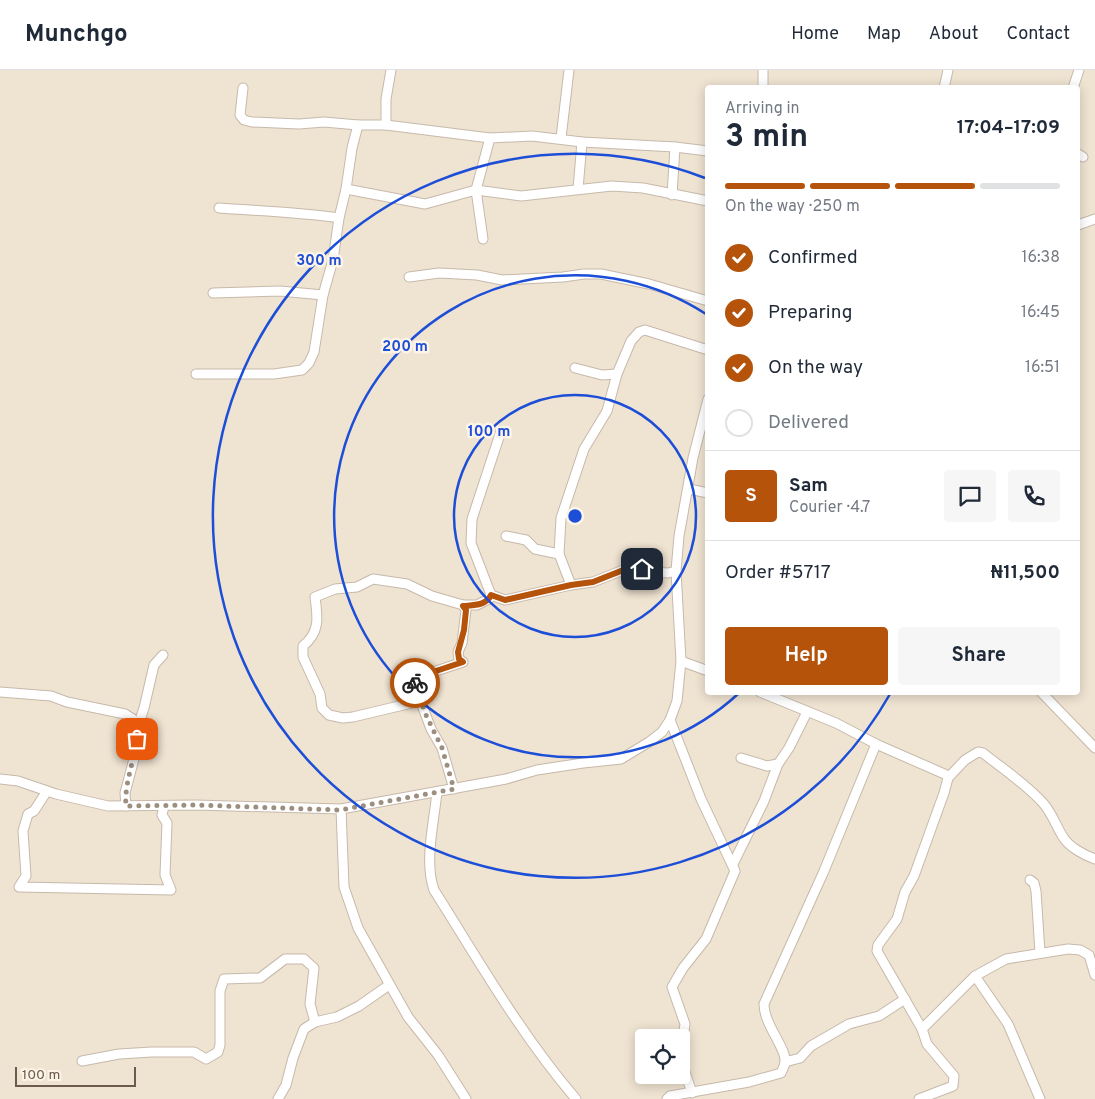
<!DOCTYPE html>
<html lang="en">
<head>
<meta charset="utf-8">
<style>
	:root { --surface:#fff; --page:#f6f6f7; --text:#1f2937; --muted:#747a83; --line:#e0e1e3; --accent:#b45309 }
	body { margin:0; font-family:Overpass,sans-serif; background:var(--page); color:var(--text); height:100vh; display:flex; flex-direction:column; font-size:19px; white-space:nowrap }
	* { box-sizing:border-box; margin:0 }
	p { font-size:16px; color:var(--muted) }
	.icon { flex:none; width:28px; height:28px; fill:none; stroke:currentColor; stroke-width:2; stroke-linecap:round; stroke-linejoin:round }
	.map { position:relative; flex:1; overflow:hidden }
	.side { position:absolute; left:705px; top:15px; width:375px; height:610px; display:flex; flex-direction:column; background:var(--surface); border-radius:5px; box-shadow:0 2px 12px #0003 }
	.side>* { flex:none }
	.controls { position:absolute; left:635px; top:959px; display:grid; gap:10px }
	.controls a { display:grid; place-items:center; width:55px; height:55px; border-radius:5px; background:var(--surface); box-shadow:0 2px 12px #0003; font-size:25px }
	.scale { position:absolute; left:15px; bottom:12px; width:121px; box-sizing:border-box; padding-left:5px; border:2px solid #6c5a4c; border-top:0; font-size:14px; line-height:18px; white-space:nowrap; color:#6c5a4c; -webkit-text-stroke:4px #fcf5e7; paint-order:stroke }
	.pin { position:absolute; display:grid; place-items:center; width:42px; height:42px; color:#fff; margin:-21px; border-radius:10px; box-shadow:0 2px 8px #0006 }
	.courier { position:absolute; display:grid; place-items:center; width:50px; height:50px; margin:-25px; border:4px solid #b45309; border-radius:50%; background:#fff; color:#222; box-shadow:0 1px 6px #0007 }
	.summary em { font-style:normal; font-weight:700 }
	.summary div { display:flex; flex-direction:column-reverse }
	.summary { display:flex; align-items:center; justify-content:space-between; height:85px; padding:0 20px }
	h1 { font-size:32px; font-weight:700; line-height:38px }
	.bar { display:grid; grid-template-columns:repeat(4,1fr); gap:8px 5px; align-content:center; height:60px; padding:0 20px }
	.bar i { height:6px; border-radius:4px; background:var(--line) }
	.bar .selected { background:var(--accent) }
	.bar p { grid-column:span 4 }
	.line { display:flex; align-items:center; gap:12px; padding:0 20px; border-top:1px solid var(--line) }
	.line div { flex:1 }
	.round { display:grid; place-items:center; flex:none; width:52px; height:52px; border-radius:5px; background:var(--page) }
	ol { padding:0 20px; list-style:none }
	li { display:flex; align-items:center; gap:15px; height:55px }
	li p { margin-inline-start:auto }
	li .icon { padding:5px; border-radius:50%; background:var(--accent); color:#fff; stroke-width:4 }
	li:last-child { color:var(--muted) }
	li i { width:28px; height:28px; border:2px solid var(--line); border-radius:50% }
	.primary-button { display:flex; gap:10px; margin-top:auto; padding:10px 20px }
	.primary-button a { flex:1; height:58px; border-radius:5px; background:var(--accent); color:#fff; font-size:20px; font-weight:700; line-height:58px; text-align:center }
	.primary-button a+a { background:var(--page); color:var(--text) }
	header { display:flex; align-items:center; gap:30px; box-sizing:border-box; height:70px; padding:0 25px; background:var(--surface); border-bottom:1px solid var(--line) }
	header strong { font-size:24px }
	nav { display:flex; gap:28px; margin-inline-start:auto; font-size:18px }
	.map>svg:first-child { display:block }
	.residential { fill:#efe3d1; fill-rule:evenodd }
	.lines { fill:none; stroke-linecap:round; stroke-linejoin:round }
	.minor-casing { stroke:#c7b9ab; stroke-width:11 }
	.minor { stroke:#fff; stroke-width:9 }
	.done { stroke:#9d8f80; stroke-width:5; stroke-dasharray:0 9 }
	.route { stroke:#b45309; stroke-width:6 }
	.ring { fill:none; stroke:#1d4ed8; stroke-width:2.5 }
	.centre { fill:#1d4ed8; stroke:#fcf5e7; stroke-width:2.5 }
	.ring-label { font-size:15px; text-anchor:middle; font-weight:bold; fill:#1d4ed8; stroke:#fcf5e7; stroke-width:5; stroke-linejoin:round; paint-order:stroke }
</style>
</head>
<body>
<header>
<strong>Munchgo</strong>
<nav><a>Home</a><a>Map</a><a>About</a><a>Contact</a></nav>
</header>
<div class="map">
<svg width="1095" height="1029" viewBox="0 0 1095 1029">
	<rect width="100%" height="100%" fill="#f8f1e2"/>
	<!-- residential -->
	<path class="residential" d="M0 0H1095V1029H0ZM708 18H1078V622H708ZM644 968H681V1005H644Z"/>
	<g class="lines">
		<!-- minor casing -->
		<g class="minor-casing">
			<g id="minor">
				<polyline points="763,0 763,18"/>
				<polyline points="243,18 240,45 244,50 252,52 299,54 324,52 358,55 386,55 490,68 532,66 582,72 675,77 708,81"/>
				<polyline points="944,18 948,0"/>
				<polyline points="1073,18 1079,0"/>
				<polyline points="386,55 386,29 391,0"/>
				<polyline points="561,68 569,0"/>
				<polyline points="1078,84 1083,87"/>
				<polyline points="346,119 425,134 476,120 521,126 612,116 643,118 708,131"/>
				<polyline points="578,119 582,72"/>
				<polyline points="672,125 675,77"/>
				<path d="M219 138C259 141 299 142 339 148"/>
				<polyline points="1078,155 1095,149"/>
				<polyline points="483,169 476,120 490,68"/>
				<polyline points="409,207 439,203 477,205 502,210 563,207 584,204 601,204 649,214 708,231"/>
				<polyline points="213,223 280,221 323,225"/>
				<polyline points="575,298 602,305 617,304"/>
				<polyline points="196,304 274,304 302,300 309,293 314,282 323,225 333,190 339,148 346,119 352,78 358,55"/>
				<polyline points="501,361 472,449 471,473 491,525 505,530 571,515 593,512 631,497 652,502 668,503 676,501"/>
				<polyline points="689,419 708,423"/>
				<polyline points="506,466 526,470 535,479 559,484"/>
				<polyline points="571,515 559,484 561,448 584,379 607,341 617,304 631,271 639,262 645,260 708,280"/>
				<polyline points="681,591 708,601"/>
				<polyline points="0,622 51,626 67,632 125,644 139,653"/>
				<polyline points="760,622 836,653 876,674 949,706"/>
				<polyline points="1041,622 1095,678"/>
				<path d="M420 631 353 647 343 648 329 645 322 638 320 624 303 587V576C320 562 318 548 315 527L335 519 357 517 373 509 407 514 432 526 463 535H477L489 529 491 525"/>
				<polyline points="670,650 701,729 735,801 706,869 683,898 672,917 685,954 683,968 681,969"/>
				<polyline points="741,688 767,696 778,694"/>
				<polyline points="0,709 18,711 56,724 108,736 196,735 341,739 506,709 537,700 583,693 621,689 649,672 662,662 670,650 677,631 681,591 676,501 679,466 693,388 708,329"/>
				<polyline points="454,719 442,678 431,659 414,614 418,607 463,592 459,589 458,582 462,573 466,540 463,535"/>
				<polyline points="47,721 34,741 28,744 23,761 26,806 19,817 171,820 165,805 167,753 162,745 164,736"/>
				<path d="M437 722C434 752 424 792 434 820 479 891 521 965 576 1029"/>
				<polyline points="126,736 125,723 135,685 139,653 144,638 154,595 163,585"/>
				<polyline points="341,739 344,817 358,858 408,947 438,985 466,1029"/>
				<polyline points="733,794 764,731 778,694 789,678 807,642"/>
				<polyline points="1030,810 1034,813 1036,821 1040,883"/>
				<polyline points="975,906 1008,954 1040,1029"/>
				<polyline points="922,959 975,906 1006,889 1068,879 1080,880 1089,885 1095,905"/>
				<polyline points="681,990 692,1023"/>
				<polyline points="82,991 119,984 152,982 194,982 206,989 218,982 220,975 220,921 224,909 260,908 285,889 304,889 314,898 310,934 315,952"/>
				<polyline points="785,992 800,988 811,976 849,954 879,946 905,929"/>
				<polyline points="278,1029 286,1015 293,988 304,959 315,952 337,947 359,936 389,915"/>
				<path d="M667 1029 670 1026 749 1012 781 1003C782 1000 785 996 785 992 787 979 764 955 764 934L824 801 876 674"/>
				<path d="M919 1029 953 1016 954 1006 927 974 922 959 877 881 878 875 897 849 905 822 914 806 944 723 948 708 965 690 978 682 983 683C1003 699 1026 714 1043 733 1052 743 1056 756 1063 767 1069 777 1084 785 1095 789"/>
			</g>
		</g>
		<!-- minor -->
		<use href="#minor" class="minor"/>
	</g>
	<g class="lines">
		<!-- done -->
		<path class="done" d="M137 669C134 691 124 715 126 736L196 735 340 740 454 719 442 678 426 645 415 613"/>
		<!-- route -->
		<path class="route" d="M415 613 418 607 463 592 459 589 458 582 464 560 466 540 463 536C473 535 486 536 491 525L505 530 571 515 593 512 631 497 642 499"/>
	</g>
	<!-- distance rings -->
	<g class="ring">
		<circle cx="575" cy="446" r="121"/>
		<path d="M738 624A241 241 0 1 1 706 244"/>
		<path d="M890 624A362 362 0 1 1 705 108"/>
	</g>
	<circle cx="575" cy="446" r="8" class="centre"/>
	<g class="ring-label">
		<text x="319" y="195">300 m</text>
		<text x="405" y="281">200 m</text>
		<text x="489" y="366">100 m</text>
	</g>
</svg>
<div class="controls">
<a><svg class="icon" aria-label="locate" viewBox="0 0 24 24"><circle cx="12" cy="12" r="6"/><path d="M12 2v4M12 18v4M2 12h4M18 12h4"/></svg></a>
</div>
<div class="scale">100 m</div>
<div class="pin" style="left:137px;top:669px;background:#ea580c"><svg class="icon" aria-label="bag" viewBox="0 0 24 24"><path d="M5 8h14l-1 12H6zM9 8a3 3 0 0 1 6 0"/></svg></div>
<div class="pin" style="left:642px;top:499px;background:#1f2937"><svg class="icon" aria-label="home" viewBox="0 0 24 24"><path d="M3 11l9-7 9 7M6 9v11h12V9"/></svg></div>
<div class="courier" style="left:415px;top:613px"><svg class="icon" aria-label="bike" viewBox="0 0 24 24"><circle cx="6" cy="16" r="4"/><circle cx="18" cy="16" r="4"/><path d="M6 16l4-8h5l3 8M10 8l3 8H6M13 5h3"/></svg></div>
<section class="side">
<div class="summary"><div><h1>3 min</h1><p>Arriving in</p></div><em>17:04–17:09</em></div>
<div class="bar"><i class="selected"></i><i class="selected"></i><i class="selected"></i><i></i><p>On the way · 250 m</p></div>
<ol>
<li><svg class="icon" aria-label="check" viewBox="0 0 24 24"><path d="M5 12l5 5 9-10"/></svg>Confirmed<p>16:38</p></li>
<li><svg class="icon" aria-label="check" viewBox="0 0 24 24"><path d="M5 12l5 5 9-10"/></svg>Preparing<p>16:45</p></li>
<li><svg class="icon" aria-label="check" viewBox="0 0 24 24"><path d="M5 12l5 5 9-10"/></svg>On the way<p>16:51</p></li>
<li><i></i>Delivered</li>
</ol>
<div class="line" style="height:90px"><b class="round" style="background:var(--accent);color:#fff">S</b><div><b>Sam</b><p>Courier · 4.7</p></div><a class="round"><svg class="icon" aria-label="chat" viewBox="0 0 24 24"><path d="M4 5h16v11H9l-5 4z"/></svg></a><a class="round"><svg class="icon" aria-label="phone" viewBox="0 0 24 24"><path d="M5 4h4l2 5-3 2q2 4 5 5l2-3 5 2v4C11 20 4 13 5 4z"/></svg></a></div>
<div class="line" style="height:65px"><div>Order #5717</div><b>₦11,500</b></div>
<div class="primary-button"><a>Help</a><a>Share</a></div>
</section>
</div>
</body>
</html>
